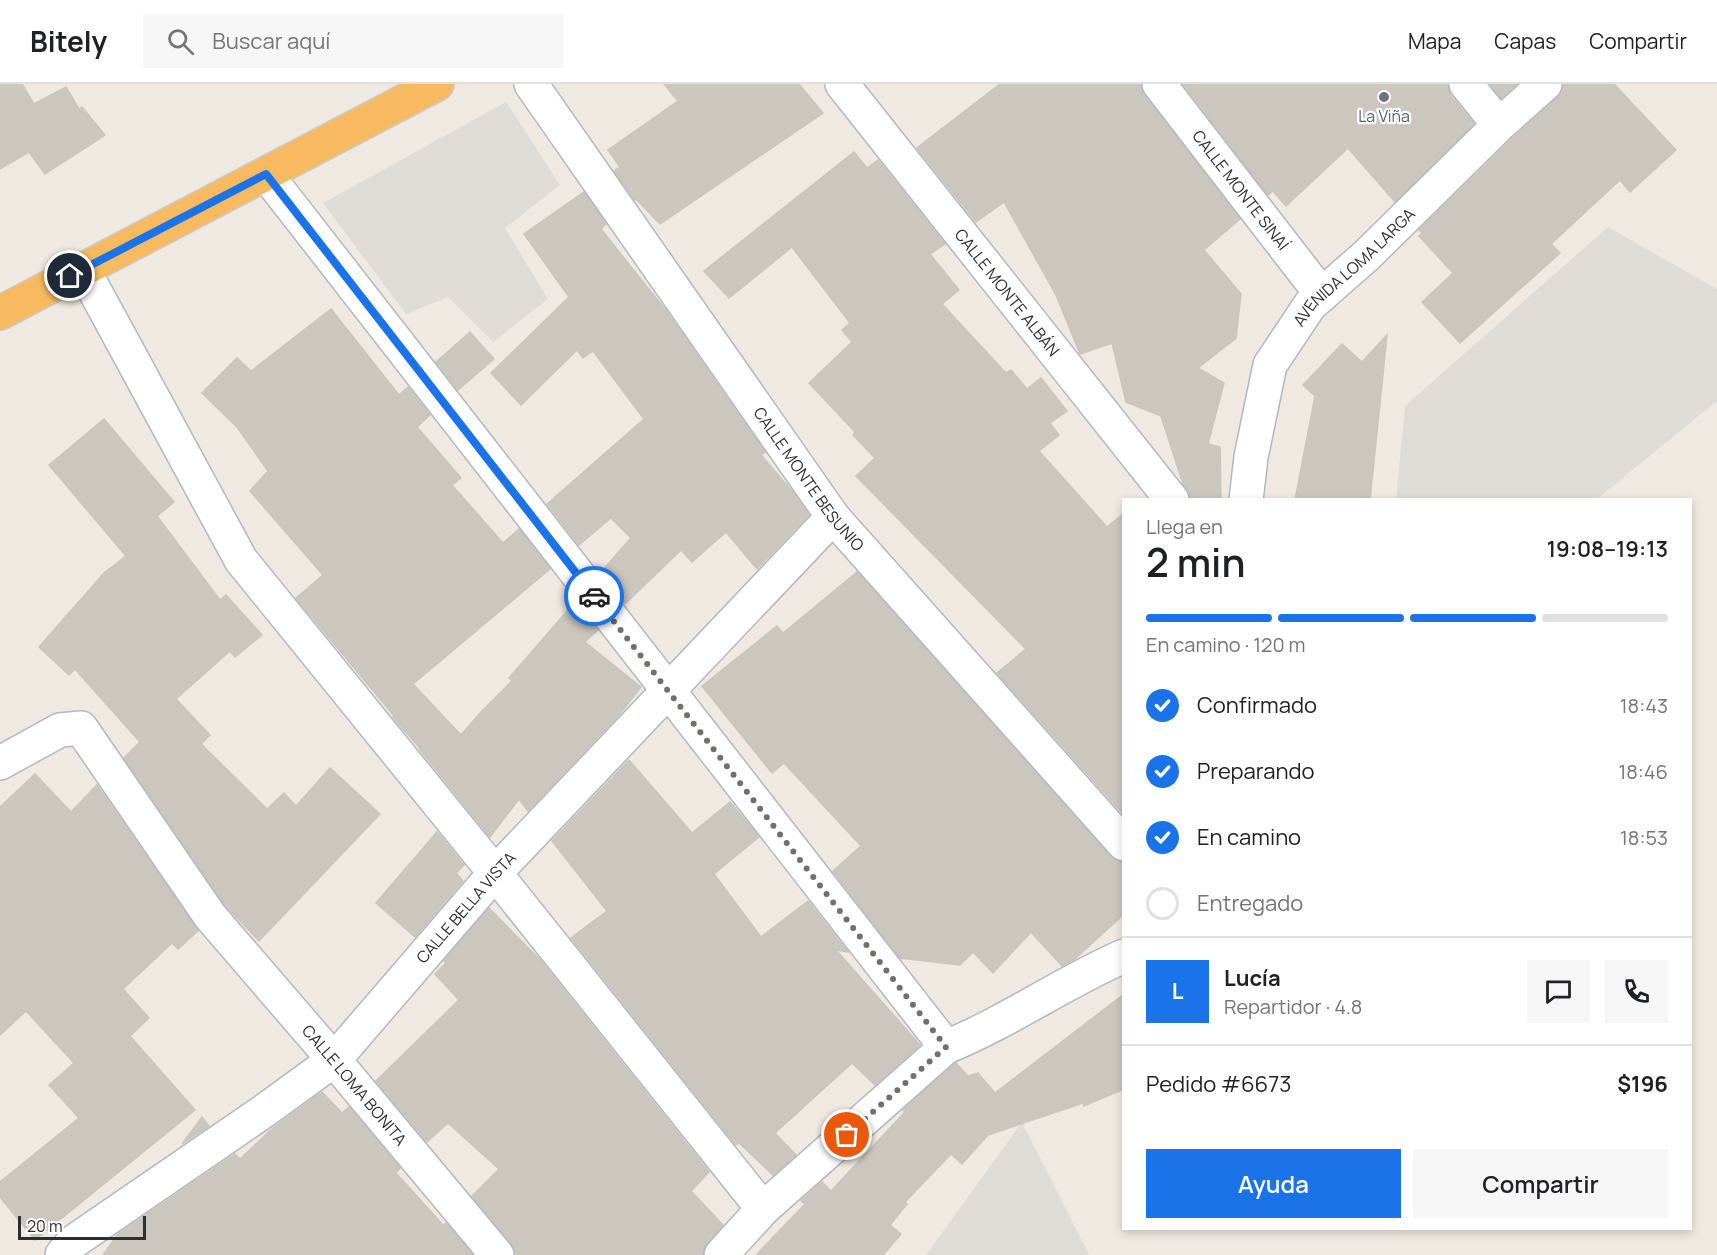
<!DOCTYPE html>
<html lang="es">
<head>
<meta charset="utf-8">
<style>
	:root { --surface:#fff; --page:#f6f6f6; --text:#202124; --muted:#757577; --line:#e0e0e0; --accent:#1a73e8 }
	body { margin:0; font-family:Manrope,sans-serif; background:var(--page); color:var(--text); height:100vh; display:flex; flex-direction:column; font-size:22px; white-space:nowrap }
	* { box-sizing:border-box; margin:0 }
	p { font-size:20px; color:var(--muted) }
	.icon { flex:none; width:33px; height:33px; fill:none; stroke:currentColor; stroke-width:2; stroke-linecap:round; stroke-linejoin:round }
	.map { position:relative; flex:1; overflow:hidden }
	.sheet { position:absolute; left:1122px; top:414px; width:570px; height:732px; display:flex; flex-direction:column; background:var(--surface); border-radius:0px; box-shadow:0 3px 9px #0003 }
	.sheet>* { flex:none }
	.scale { position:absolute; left:18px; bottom:15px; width:128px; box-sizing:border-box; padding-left:6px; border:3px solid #2e2e2e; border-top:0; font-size:16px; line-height:21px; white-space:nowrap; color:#2e2e2e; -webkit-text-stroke:4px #fff; paint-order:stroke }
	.pin { position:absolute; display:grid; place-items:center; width:51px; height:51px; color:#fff; margin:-26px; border:3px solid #fff; border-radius:50%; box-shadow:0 2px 6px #0007 }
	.courier { position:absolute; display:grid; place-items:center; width:60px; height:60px; margin:-30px; border:4px solid #1a73e8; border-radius:50%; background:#fff; color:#222; box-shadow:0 2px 8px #0007 }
	.headline em { font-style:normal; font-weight:600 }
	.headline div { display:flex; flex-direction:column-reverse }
	.headline { display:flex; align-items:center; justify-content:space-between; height:102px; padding:0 24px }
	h1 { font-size:39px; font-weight:600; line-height:45px }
	.bar { display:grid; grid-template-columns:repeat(4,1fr); gap:9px 6px; align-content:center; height:72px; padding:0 24px }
	.bar i { height:8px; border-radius:4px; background:var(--line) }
	.bar .on { background:var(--accent) }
	.bar p { grid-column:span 4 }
	.line { display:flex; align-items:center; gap:15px; padding:0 24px; border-top:2px solid var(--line) }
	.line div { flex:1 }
	.round { display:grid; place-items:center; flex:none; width:63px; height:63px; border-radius:0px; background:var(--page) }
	ol { padding:0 24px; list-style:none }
	li { display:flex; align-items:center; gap:18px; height:66px }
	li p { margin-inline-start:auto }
	li .icon { padding:6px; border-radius:50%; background:var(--accent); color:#fff; stroke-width:4 }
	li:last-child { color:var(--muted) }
	li i { width:33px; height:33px; border:3px solid var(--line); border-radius:50% }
	.action { display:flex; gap:12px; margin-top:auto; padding:12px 24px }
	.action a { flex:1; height:69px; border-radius:0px; background:var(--accent); color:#fff; font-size:24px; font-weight:600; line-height:69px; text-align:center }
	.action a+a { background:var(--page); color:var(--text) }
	header { display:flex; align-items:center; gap:36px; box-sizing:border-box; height:84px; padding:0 30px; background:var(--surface); border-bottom:2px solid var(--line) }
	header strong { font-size:28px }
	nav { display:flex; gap:33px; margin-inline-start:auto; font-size:21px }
	.search { width:420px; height:54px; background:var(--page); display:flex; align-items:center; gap:15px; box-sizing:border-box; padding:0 21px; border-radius:0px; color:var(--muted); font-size:22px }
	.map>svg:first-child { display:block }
	.plaza { fill:#dfdcd8 }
	.building { fill:#cbc7bf; stroke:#cbc5ba; stroke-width:1.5 }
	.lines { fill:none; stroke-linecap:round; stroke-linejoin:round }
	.minor-casing { stroke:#b4b7c1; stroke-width:36 }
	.trunk-casing { stroke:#c9c9c9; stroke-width:36 }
	.minor { stroke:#fff; stroke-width:33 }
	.trunk { stroke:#f8ba60; stroke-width:33 }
	.done { stroke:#726f6d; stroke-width:6; stroke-dasharray:0 10.8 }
	.route { stroke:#1a73e8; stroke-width:8 }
	.worship-dot { fill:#6b7280; stroke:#fff; stroke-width:2 }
	.labels { text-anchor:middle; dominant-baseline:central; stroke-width:4.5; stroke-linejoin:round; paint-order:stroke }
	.worship-label { font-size:16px; fill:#5b616d; stroke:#fff }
	.street-label { font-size:16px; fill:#2e2e2e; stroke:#fff }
</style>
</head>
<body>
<header>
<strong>Bitely</strong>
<div class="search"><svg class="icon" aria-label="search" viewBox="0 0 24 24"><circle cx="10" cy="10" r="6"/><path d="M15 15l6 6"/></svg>Buscar aquí</div>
<nav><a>Mapa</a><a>Capas</a><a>Compartir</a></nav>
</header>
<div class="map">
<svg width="1717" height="1171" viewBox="0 0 1717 1171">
	<rect width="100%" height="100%" fill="#efe9e1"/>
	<!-- plaza -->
	<g class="plaza">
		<polygon points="506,18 560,101 505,144 548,215 493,258 448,213 406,230 323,119"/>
		<polygon points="1608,143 1717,205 1717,317 1597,415 1396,415 1405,322"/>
		<polygon points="1022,1038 1089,1171 926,1171"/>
	</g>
	<!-- building -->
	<g class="building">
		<polygon points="0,0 22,0 34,20 66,3 79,25 82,23 105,51 45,90 29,68 0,85"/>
		<polygon points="664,0 799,0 823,29 660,140 636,115 635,116 614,87 620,83 608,66 678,17"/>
		<polygon points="1000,0 1141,0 1144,11 1240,135 1204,166 1241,210 1236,254 1198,284 1224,299 1208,360 1220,363 1221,416 1198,416 1195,413 1194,416 1190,416 1183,400 1161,332 1126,318 1112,259 1080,270 1056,211 1004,118 976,138 917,64"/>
		<polygon points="1183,0 1448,0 1451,12 1474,40 1395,118 1348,64 1286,122 1273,107 1268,111"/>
		<polygon points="1490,0 1517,0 1501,14"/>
		<polygon points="1563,0 1614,0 1676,66 1630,108 1620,96 1551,160 1560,169 1460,259 1422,218 1453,189 1419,152 1422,149 1419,146 1512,55 1557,14 1563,6"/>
		<polygon points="854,68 867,84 878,76 945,160 930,170 959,206 942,220 1006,289 1011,286 1027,305 1041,294 1067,327 1050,339 1059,351 1039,367 1107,443 1124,429 1124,731 997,589 1026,565 856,392 875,374 853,351 855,348 809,299 852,258 842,246 850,239 792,163 729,214 704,187"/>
		<polygon points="584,108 606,140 601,145 667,228 765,368 761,371 792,407 809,431 757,485 726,448 692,478 681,466 625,520 600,489 631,454 611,434 579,461 547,420 644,335 593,267 583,274 577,266 521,321 491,289 569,213 524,150"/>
		<polygon points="331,225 399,311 408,303 430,331 417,343 461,394 452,401 503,459 519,445 550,485 413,600 461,651 481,628 512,597 509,594 575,518 598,546 585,558 641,603 618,632 528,727 519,715 490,753 420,666 419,663 402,644 393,633 394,632 296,514 323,491 250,407 268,387 237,343 202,309 237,274 251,287"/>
		<polygon points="470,248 494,275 458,306 436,278"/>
		<polygon points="1387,251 1370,416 1295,416 1315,312 1303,301 1342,260 1362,278"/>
		<polygon points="104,335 174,418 157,432 220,516 226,511 262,551 235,573 230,567 176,615 210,651 201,660 267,725 284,709 296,722 330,684 380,730 259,857 225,821 124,674 140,658 75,585 69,591 39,563 104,489 126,472 49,381"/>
		<polygon points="857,488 1110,772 1118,778 1124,778 1124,830 1075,875 1062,882 1031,848 993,889 973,868 960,881 900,874 833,787 861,762 784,679 772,689 702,602 777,542 783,549"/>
		<polygon points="629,676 692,749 730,718 759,753 714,790 761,853 808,817 848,868 836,866 920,961 875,1001 852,979 775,1049 796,1071 773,1091 739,1059 736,1061 571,854 607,827 552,757"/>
		<polygon points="35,690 71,728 97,701 198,847 178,865 172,859 123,905 149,934 130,952 195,1026 35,1156 0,1113 0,1098 79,1034 49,1001 74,979 26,927 0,951 0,723"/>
		<polygon points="437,748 464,781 456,789 463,797 415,853 376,819"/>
		<polygon points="489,824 541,877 709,1088 691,1107 723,1141 707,1159 703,1171 515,1171 511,1159 472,1112 499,1085 448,1039 427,1058 376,997 459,916 435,890 446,879 444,877"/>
		<polygon points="1124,910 1124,1005 1084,1022 1083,1019 988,1051 962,1080 951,1070 905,1118 907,1120 890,1141 901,1150 883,1171 756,1171 805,1120 801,1117 822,1098 831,1107 905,1028 903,1026 956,979 968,992 978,989 995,1009"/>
		<polygon points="322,1008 342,1029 349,1023 400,1084 396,1089 443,1141 446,1139 473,1171 103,1171 118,1150 235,1070 240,1075 273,1044"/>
		<polygon points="202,1033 209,1042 182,1060"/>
	</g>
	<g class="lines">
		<!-- minor casing -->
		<g class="minor-casing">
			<g id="minor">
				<path id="s1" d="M531 0 833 433 1124 760"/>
				<path id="s2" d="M842 0 1172 416"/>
				<path id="s3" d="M1159 0 1322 211"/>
				<polyline points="1466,0 1499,41"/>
				<polyline points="266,90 946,963"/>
				<polyline points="83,185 241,476 495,789 763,1125"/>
				<path id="s4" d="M1246 416 1251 373 1270 281 1310 221 1366 172 1499 41 1545 0"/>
				<path id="s5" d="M0 679 60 646 81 644 210 832 334 976 497 1171"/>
				<path id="s6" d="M62 1171 73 1158 264 1027 334 976 495 789 833 433"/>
				<path d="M721 1171 763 1125 946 963C1008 938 1062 899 1124 872"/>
			</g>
		</g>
		<!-- trunk casing -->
		<g class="trunk-casing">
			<polyline id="trunk" points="0,229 437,0"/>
		</g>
		<!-- minor -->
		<use href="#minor" class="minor"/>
		<!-- trunk -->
		<use href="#trunk" class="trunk"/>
	</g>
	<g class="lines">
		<!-- done -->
		<polyline class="done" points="594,512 946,963 847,1051"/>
		<!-- route -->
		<polyline class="route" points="70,192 266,90 594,512"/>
	</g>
	<!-- markers -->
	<circle class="worship-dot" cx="1384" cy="13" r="6"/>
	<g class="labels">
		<!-- worship labels -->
		<g class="worship-label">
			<text x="1384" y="32">La Viña</text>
		</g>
		<!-- street labels -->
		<g class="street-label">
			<text stroke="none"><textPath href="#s3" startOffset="134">CALLE MONTE SINAÍ</textPath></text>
			<text stroke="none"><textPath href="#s4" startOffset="267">AVENIDA LOMA LARGA</textPath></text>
			<text stroke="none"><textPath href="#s2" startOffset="266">CALLE MONTE ALBÁN</textPath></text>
			<text stroke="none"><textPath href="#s1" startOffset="483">CALLE MONTE BESUNIO</textPath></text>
			<text stroke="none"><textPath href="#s6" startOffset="537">CALLE BELLA VISTA</textPath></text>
			<text stroke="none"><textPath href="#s5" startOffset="540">CALLE LOMA BONITA</textPath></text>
		</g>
	</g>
</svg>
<div class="scale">20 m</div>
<div class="pin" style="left:847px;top:1051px;background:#ea580c"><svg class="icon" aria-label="bag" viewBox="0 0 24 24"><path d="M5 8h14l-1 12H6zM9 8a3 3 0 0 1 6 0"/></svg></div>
<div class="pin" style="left:70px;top:192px;background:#1f2937"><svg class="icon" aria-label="home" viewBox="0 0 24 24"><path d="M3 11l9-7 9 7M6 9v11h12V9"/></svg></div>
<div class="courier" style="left:594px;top:512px"><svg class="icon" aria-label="car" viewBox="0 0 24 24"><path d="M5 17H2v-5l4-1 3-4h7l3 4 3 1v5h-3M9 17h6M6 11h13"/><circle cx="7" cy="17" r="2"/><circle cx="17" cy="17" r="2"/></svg></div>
<section class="sheet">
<div class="headline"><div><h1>2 min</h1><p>Llega en</p></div><em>19:08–19:13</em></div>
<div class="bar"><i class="on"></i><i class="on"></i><i class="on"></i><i></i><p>En camino · 120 m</p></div>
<ol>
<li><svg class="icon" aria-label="check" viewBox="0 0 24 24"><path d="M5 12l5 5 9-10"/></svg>Confirmado<p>18:43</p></li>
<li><svg class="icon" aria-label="check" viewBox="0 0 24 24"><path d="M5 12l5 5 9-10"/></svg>Preparando<p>18:46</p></li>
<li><svg class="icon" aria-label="check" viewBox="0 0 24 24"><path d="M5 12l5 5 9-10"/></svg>En camino<p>18:53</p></li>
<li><i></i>Entregado</li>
</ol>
<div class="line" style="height:108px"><b class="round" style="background:var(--accent);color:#fff">L</b><div><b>Lucía</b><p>Repartidor · 4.8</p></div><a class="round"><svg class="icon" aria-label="chat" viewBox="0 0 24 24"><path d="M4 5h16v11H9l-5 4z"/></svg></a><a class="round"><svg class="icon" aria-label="phone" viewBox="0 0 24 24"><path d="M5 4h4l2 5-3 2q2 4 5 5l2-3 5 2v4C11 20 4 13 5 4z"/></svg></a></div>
<div class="line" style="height:78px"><div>Pedido #6673</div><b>$196</b></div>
<div class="action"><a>Ayuda</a><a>Compartir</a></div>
</section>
</div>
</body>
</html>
